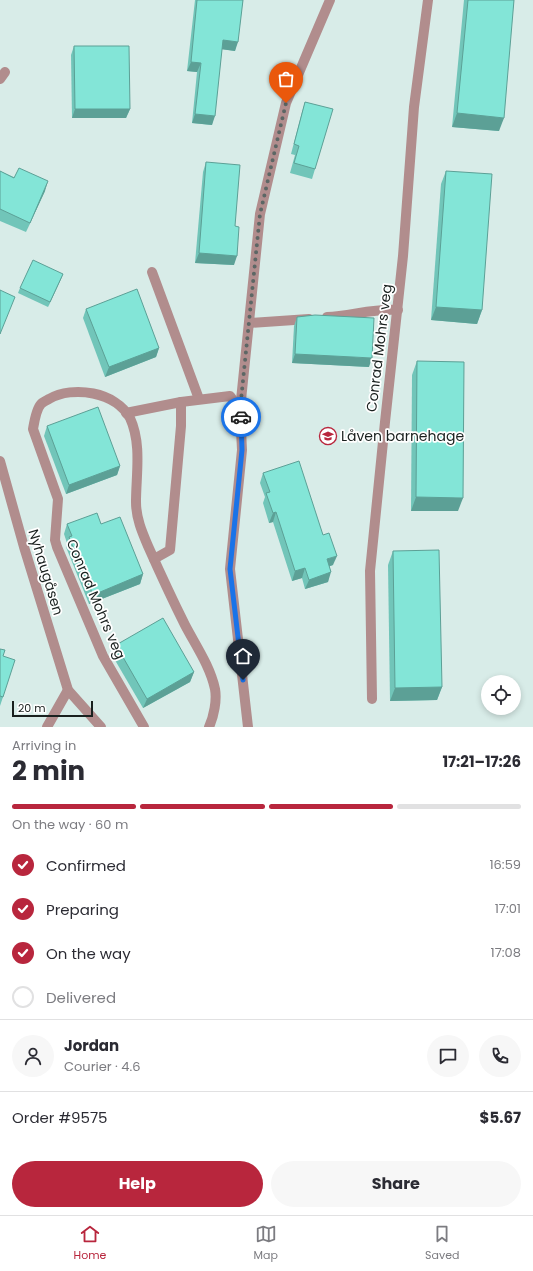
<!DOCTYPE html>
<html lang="en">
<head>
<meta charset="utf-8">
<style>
	:root { --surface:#fff; --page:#f7f7f7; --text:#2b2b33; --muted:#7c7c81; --line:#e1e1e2; --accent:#b8263d }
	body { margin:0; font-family:Poppins,sans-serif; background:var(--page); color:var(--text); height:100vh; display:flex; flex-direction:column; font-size:15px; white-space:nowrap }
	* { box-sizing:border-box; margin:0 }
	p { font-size:13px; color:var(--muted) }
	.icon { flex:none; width:22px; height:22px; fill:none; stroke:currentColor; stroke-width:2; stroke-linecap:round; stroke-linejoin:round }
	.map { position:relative; height:727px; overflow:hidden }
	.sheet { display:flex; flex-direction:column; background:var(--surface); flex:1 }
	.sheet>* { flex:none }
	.tools { position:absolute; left:481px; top:675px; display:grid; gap:8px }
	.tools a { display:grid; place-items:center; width:40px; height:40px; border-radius:50%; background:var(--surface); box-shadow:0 2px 6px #0003; font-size:20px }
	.scale { position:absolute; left:12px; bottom:10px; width:81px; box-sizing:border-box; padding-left:4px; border:2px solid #19201e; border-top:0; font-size:11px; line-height:14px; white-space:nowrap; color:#19201e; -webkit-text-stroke:3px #fff; paint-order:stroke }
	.pin { position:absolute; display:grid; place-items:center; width:34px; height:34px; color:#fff; margin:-41px -17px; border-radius:50% 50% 50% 0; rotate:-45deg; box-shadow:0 0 4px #0007 }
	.pin .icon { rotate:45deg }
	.courier { position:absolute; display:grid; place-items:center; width:40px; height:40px; margin:-20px; border:3px solid #1a73e8; border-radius:50%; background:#fff; color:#222; box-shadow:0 1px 5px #0007 }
	.head em { font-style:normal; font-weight:700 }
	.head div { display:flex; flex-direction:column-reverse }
	.head { display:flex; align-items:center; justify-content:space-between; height:68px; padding:0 12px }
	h1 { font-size:26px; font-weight:700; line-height:30px }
	.bar { display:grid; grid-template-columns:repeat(4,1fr); gap:6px 4px; align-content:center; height:48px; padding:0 12px }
	.bar i { height:5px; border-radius:3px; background:var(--line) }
	.bar .on { background:var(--accent) }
	.bar p { grid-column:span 4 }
	.line { display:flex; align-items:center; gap:10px; padding:0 12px; border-top:1px solid var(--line) }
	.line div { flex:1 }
	.round { display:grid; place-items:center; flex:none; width:42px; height:42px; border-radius:21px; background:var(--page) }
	ol { padding:0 12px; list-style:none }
	li { display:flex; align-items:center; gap:12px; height:44px }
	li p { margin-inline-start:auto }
	li .icon { padding:4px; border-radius:50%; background:var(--accent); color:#fff; stroke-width:4 }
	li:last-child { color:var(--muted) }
	li i { width:22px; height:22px; border:2px solid var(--line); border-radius:50% }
	.primary-button { display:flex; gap:8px; margin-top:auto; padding:8px 12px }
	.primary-button a { flex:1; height:46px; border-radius:24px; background:var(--accent); color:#fff; font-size:16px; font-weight:700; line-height:46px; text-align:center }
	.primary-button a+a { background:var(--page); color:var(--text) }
	.dock { display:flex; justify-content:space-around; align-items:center; height:56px; border-top:1px solid var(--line); background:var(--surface); font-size:11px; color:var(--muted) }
	.dock a { display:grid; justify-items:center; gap:2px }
	.dock .on { color:var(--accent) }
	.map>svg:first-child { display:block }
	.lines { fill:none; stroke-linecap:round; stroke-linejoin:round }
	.minor { stroke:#b18d8d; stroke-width:10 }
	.wall { fill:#71c5b9 }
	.shaded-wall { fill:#5ca096 }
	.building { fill:#83e5d7; stroke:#5ca096 }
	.done { stroke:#5c6765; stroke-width:4; stroke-dasharray:0 7.2 }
	.route { stroke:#1a73e8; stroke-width:5 }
	.labels { text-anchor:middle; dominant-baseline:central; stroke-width:3.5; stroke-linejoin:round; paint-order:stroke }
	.street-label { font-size:14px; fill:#19201e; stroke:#fff }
	.poi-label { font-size:14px; fill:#19201e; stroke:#fff; text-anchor:start }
</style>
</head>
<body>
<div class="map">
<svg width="533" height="727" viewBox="0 0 533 727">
	<rect width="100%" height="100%" fill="#d8ece8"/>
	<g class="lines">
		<!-- minor -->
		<g class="minor">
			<polyline points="0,79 5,72"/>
			<polyline points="152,272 199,399"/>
			<path d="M327 317C351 316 374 308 398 310"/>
			<polyline points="249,323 309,319"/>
			<polyline points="126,413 181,402 230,396 240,410"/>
			<polyline points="0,461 24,547 68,690 101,727"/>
			<polyline points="154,559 170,550 181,426 181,402"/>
			<polyline points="372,699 370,571 385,422 403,256 414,107 428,0"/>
			<polyline points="47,727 68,690"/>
			<path d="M144 727 103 656 57 547 55 540 58 499 33 429C34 423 37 408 41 404 43 402 47 400 49 399 73 385 116 392 130 418 142 444 136 475 136 502 136 518 142 532 148 546 160 573 172 599 185 625 196 646 210 666 215 689 217 700 214 716 209 727"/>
			<polyline points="248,727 230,569 242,450 240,410 260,214 286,103 330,0"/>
		</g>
	</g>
	<!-- wall -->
	<g class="wall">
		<polygon points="195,0 243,0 235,51 222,49 212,125 192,123 197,72 187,71"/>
		<polygon points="464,0 514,0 499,131 452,127"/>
		<polygon points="74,46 130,109 126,118 72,118 71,55"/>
		<polygon points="305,102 315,169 312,179 290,173 295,155 291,154 302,112"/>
		<polygon points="206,162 235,226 234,265 195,263 203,172"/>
		<polygon points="0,171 45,191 26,232 0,221"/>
		<polygon points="446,171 482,310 477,324 431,320 441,184"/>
		<polygon points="63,274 48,307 18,293 20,288"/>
		<polygon points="86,309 159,348 156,357 105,377 83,318"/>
		<polygon points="297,317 369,367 292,363 294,326"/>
		<polygon points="417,361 458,511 411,511 412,375"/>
		<polygon points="47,426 120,466 117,475 66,494 44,436"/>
		<polygon points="263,473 333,565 330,566 328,582 305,589 302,578 292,581 273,522 269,523 263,503 265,497 260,483"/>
		<polygon points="67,524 101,524 143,574 140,584 89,604 66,547 67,543 64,534"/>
		<polygon points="393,551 442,687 437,700 390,701 388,565"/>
		<polygon points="116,645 194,672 190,682 143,708 112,655"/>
		<polygon points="0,649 3,697 0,706"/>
	</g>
	<!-- shaded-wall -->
	<g class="shaded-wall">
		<polygon points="223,40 238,42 235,51 220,49"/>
		<polygon points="191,62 201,63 197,72 187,71"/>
		<polygon points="75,109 130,109 126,118 72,118"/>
		<polygon points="457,113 504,118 499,131 452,127"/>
		<polygon points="195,114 215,116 212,125 192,123"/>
		<polygon points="48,181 45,191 26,232 30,223"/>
		<polygon points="199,253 237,256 234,265 195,263"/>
		<polygon points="63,274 61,279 48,307 50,302"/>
		<polygon points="436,307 482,310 477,324 431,320"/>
		<polygon points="159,348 156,357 105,377 109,367"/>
		<polygon points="295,354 372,358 369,367 292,363"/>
		<polygon points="120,466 117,475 66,494 69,485"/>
		<polygon points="416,497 463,498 458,511 411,511"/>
		<polygon points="276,512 273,522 269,523 273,513"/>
		<polygon points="337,556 333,565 324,568 327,559"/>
		<polygon points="305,568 302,578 292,581 295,571"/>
		<polygon points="331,572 328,582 305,589 309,580"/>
		<polygon points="143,574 140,584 89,604 93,595"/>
		<polygon points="194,672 190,682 143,708 147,699"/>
		<polygon points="442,687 437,700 390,701 395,688"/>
	</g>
	<!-- building -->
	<g class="building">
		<polygon points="197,0 243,0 238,42 223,40 215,116 195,114 201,63 191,62"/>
		<polygon points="468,0 514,0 504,118 457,113"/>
		<polygon points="74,46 129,46 130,109 75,109"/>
		<polygon points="305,102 333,109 315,169 294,163 299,146 294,144"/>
		<polygon points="206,162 240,165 235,226 239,227 237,256 199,253"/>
		<polygon points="19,168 48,181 30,223 0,209 0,171 14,178"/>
		<polygon points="446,171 492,174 482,310 436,307"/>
		<polygon points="33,260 63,274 50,302 20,288"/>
		<polygon points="137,289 159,348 109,367 86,309"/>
		<polygon points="0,290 15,297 0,334"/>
		<polygon points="315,315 374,318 372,358 295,354 297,317"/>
		<polygon points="417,361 464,362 463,498 416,497"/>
		<polygon points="98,407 120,466 69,485 47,426"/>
		<polygon points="299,461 323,535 329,533 337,556 327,559 331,572 309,580 305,568 295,571 276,512 273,513 266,493 270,492 263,473"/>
		<polygon points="97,513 101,524 120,517 143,574 93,595 69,537 72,536 67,524"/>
		<polygon points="439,550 442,687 395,688 393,551"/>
		<polygon points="163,618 194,672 147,699 116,645"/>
		<polygon points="0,649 5,650 3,656 15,660 3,697 0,696"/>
	</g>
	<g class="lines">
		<!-- done -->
		<polyline class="done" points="241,417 240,410 260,214 286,103"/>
		<!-- route -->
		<polyline class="route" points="241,417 242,450 230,569 243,680"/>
	</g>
	<!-- icons -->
	<defs>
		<g id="school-ring" transform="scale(0.9)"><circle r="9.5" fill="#fff" stroke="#b8263d" stroke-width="1.5"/><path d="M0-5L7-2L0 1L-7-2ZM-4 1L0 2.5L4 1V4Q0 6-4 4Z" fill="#b8263d"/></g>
	</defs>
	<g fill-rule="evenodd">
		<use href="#school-ring" x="328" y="436"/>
	</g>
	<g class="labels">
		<!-- street labels -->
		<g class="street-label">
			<text transform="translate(379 348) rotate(-83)">Conrad Mohrs veg</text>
			<text transform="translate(46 572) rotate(73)">Nyhaugåsen</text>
			<text transform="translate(96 599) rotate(67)">Conrad Mohrs veg</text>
		</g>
		<!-- poi labels -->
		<g class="poi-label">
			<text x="341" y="436">Låven barnehage</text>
		</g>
	</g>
</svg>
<div class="tools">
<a><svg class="icon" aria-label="locate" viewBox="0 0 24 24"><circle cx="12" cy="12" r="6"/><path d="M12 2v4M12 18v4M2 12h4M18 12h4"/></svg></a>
</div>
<div class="scale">20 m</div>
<div class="pin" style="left:286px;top:103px;background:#ea580c"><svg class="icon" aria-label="bag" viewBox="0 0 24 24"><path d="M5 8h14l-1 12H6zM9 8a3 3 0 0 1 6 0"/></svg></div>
<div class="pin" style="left:243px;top:680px;background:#1f2937"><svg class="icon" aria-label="home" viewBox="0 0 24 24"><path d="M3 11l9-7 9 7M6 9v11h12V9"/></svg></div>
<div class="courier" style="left:241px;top:417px"><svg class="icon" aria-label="car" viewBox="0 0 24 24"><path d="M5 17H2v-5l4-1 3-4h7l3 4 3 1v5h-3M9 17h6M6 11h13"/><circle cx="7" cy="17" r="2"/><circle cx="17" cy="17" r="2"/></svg></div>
</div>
<section class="sheet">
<div class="head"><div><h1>2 min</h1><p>Arriving in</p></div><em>17:21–17:26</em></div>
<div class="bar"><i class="on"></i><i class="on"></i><i class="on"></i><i></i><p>On the way · 60 m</p></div>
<ol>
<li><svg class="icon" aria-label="check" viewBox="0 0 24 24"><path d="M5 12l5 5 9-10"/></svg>Confirmed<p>16:59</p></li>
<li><svg class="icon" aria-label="check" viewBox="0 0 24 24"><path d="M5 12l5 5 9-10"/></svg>Preparing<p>17:01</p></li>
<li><svg class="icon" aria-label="check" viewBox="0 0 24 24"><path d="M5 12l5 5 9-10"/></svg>On the way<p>17:08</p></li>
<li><i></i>Delivered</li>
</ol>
<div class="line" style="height:72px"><a class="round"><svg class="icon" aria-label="person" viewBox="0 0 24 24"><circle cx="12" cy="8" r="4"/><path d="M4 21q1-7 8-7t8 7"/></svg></a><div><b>Jordan</b><p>Courier · 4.6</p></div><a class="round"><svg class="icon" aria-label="chat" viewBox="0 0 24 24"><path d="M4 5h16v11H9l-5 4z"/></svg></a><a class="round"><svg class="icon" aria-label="phone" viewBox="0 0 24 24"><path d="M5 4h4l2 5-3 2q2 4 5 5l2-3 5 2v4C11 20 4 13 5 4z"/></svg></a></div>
<div class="line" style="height:52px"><div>Order #9575</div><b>$5.67</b></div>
<div class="primary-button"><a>Help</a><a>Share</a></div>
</section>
<nav class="dock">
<a class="on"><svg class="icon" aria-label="home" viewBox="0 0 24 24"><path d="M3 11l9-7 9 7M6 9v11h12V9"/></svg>Home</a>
<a><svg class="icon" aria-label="map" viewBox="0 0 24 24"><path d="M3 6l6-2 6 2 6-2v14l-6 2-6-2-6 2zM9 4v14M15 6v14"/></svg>Map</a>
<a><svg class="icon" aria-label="saved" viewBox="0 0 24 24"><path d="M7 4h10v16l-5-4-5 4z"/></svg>Saved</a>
</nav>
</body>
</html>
